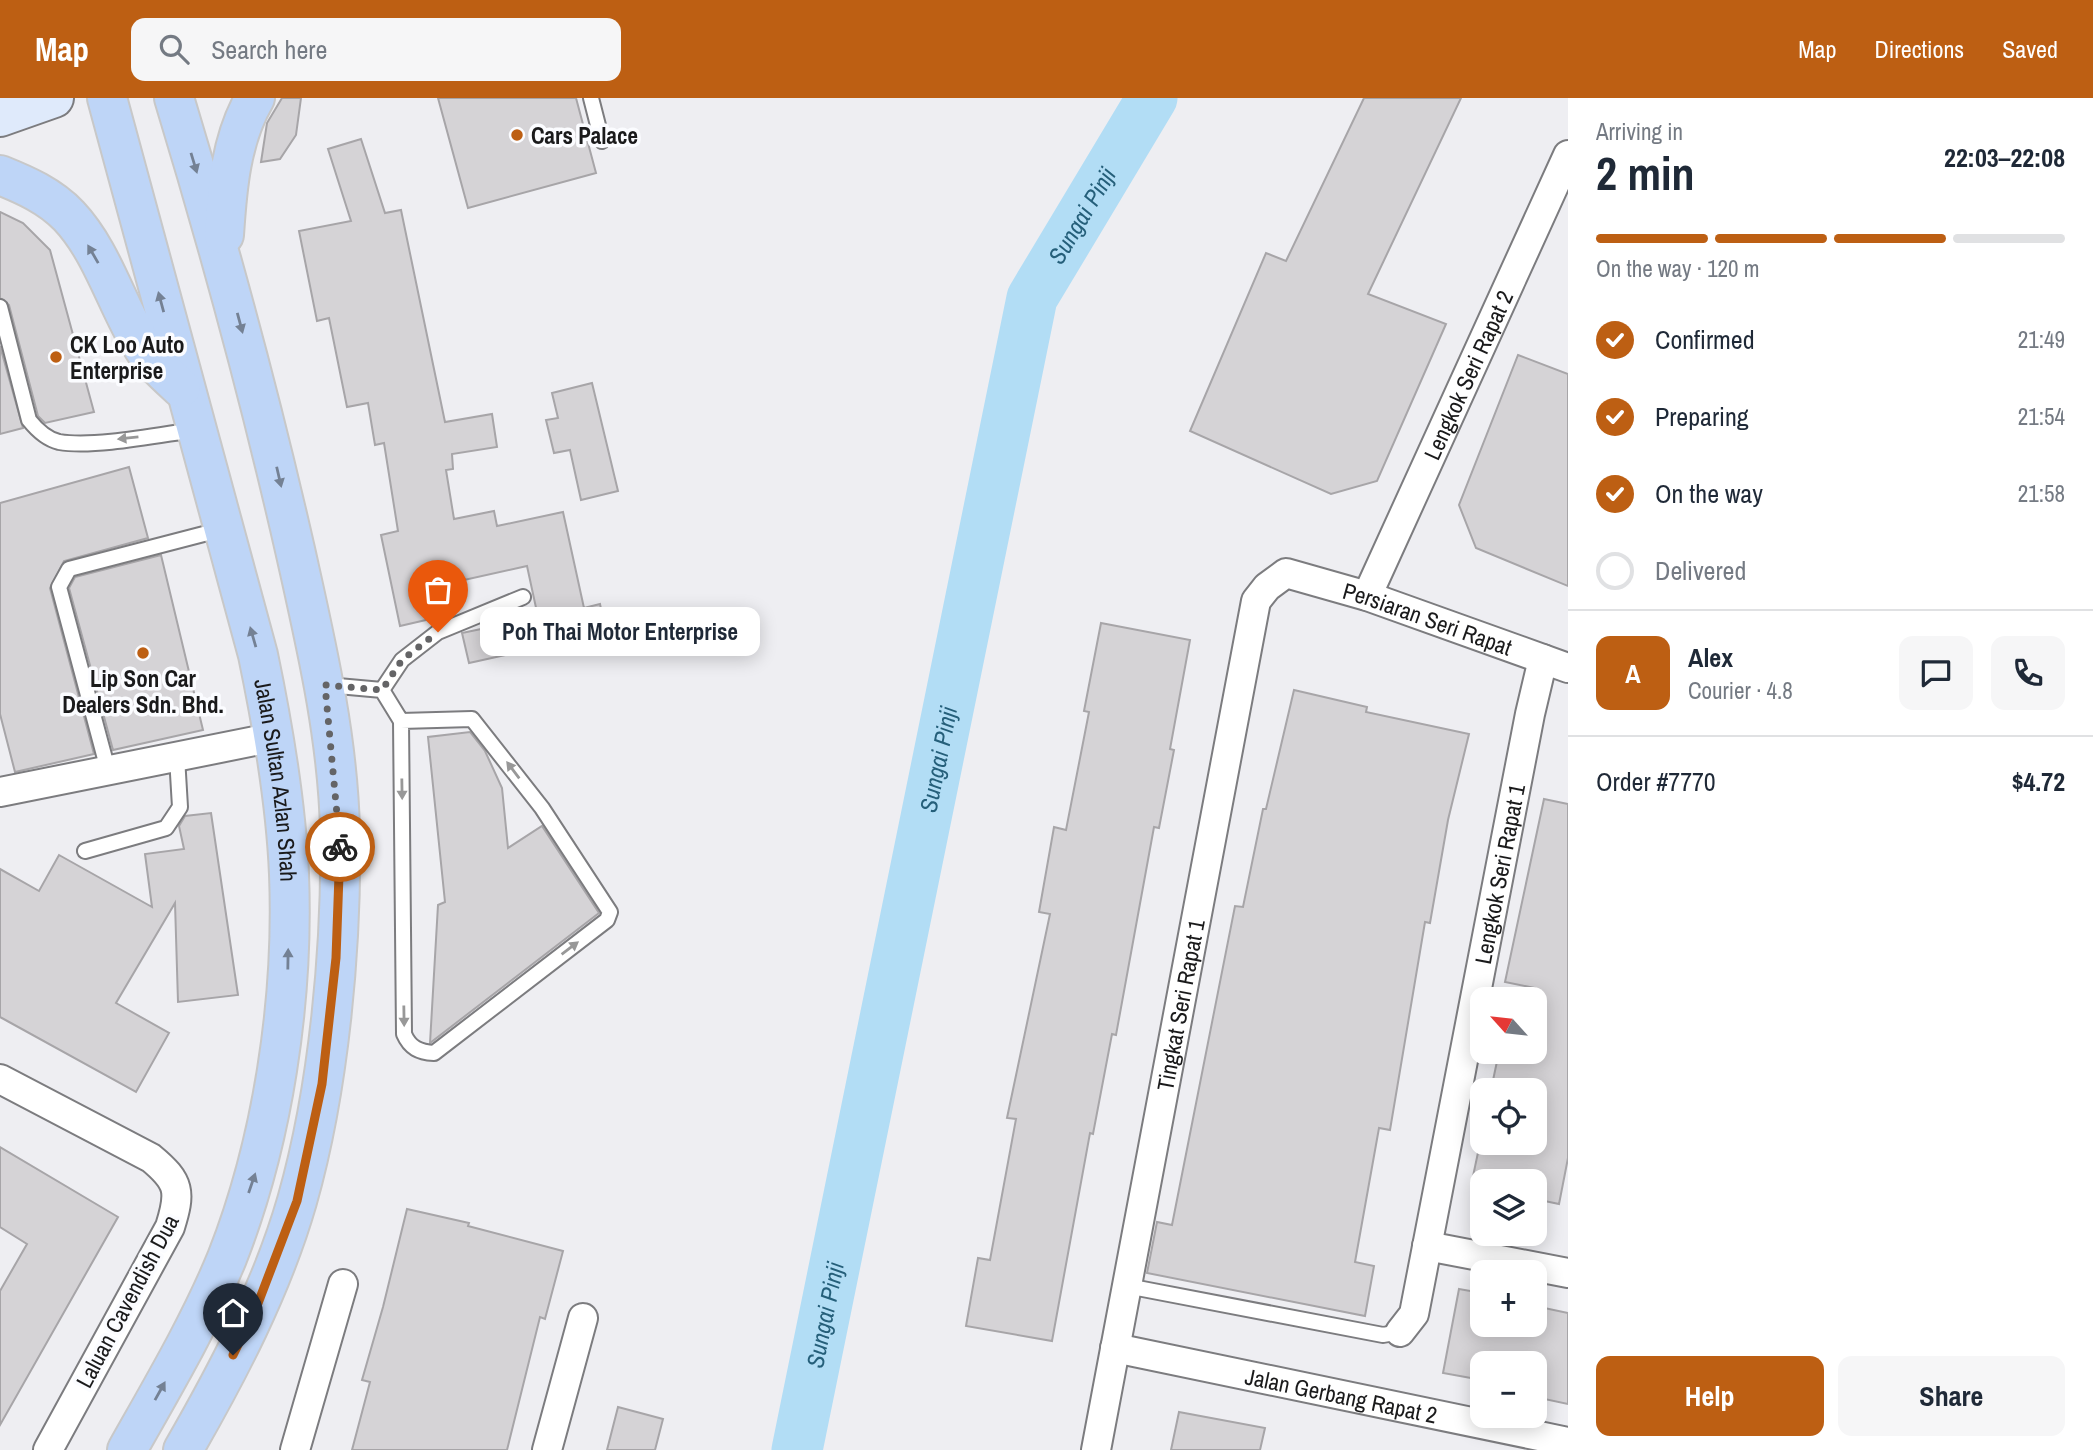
<!DOCTYPE html>
<html lang="en">
<head>
<meta charset="utf-8">
<style>
	:root { --surface:#fff; --page:#f6f6f7; --text:#1f2937; --muted:#747a83; --line:#e0e1e3; --accent:#bd5f13 }
	body { margin:0; font-family:"Archivo Narrow",sans-serif; background:var(--page); color:var(--text); height:100vh; display:flex; flex-direction:column; font-size:26px; white-space:nowrap }
	* { box-sizing:border-box; margin:0 }
	p { font-size:23px; color:var(--muted) }
	.icon { flex:none; width:38px; height:38px; fill:none; stroke:currentColor; stroke-width:2; stroke-linecap:round; stroke-linejoin:round }
	.map { position:relative; flex:1; overflow:hidden }
	.sheet { display:flex; flex-direction:column; background:var(--surface); width:525px }
	.sheet>* { flex:none }
	.needle { width:46px; rotate:297deg }
	.tools { position:absolute; left:1470px; top:889px; display:grid; gap:14px }
	.tools a { display:grid; place-items:center; width:77px; height:77px; border-radius:14px; background:var(--surface); box-shadow:0 4px 18px #0003; font-size:35px }
	.pin { position:absolute; display:grid; place-items:center; width:60px; height:60px; color:#fff; margin:-72px -30px; border-radius:50% 50% 50% 0; rotate:-45deg; box-shadow:0 0 7px #0007 }
	.pin .icon { rotate:45deg }
	.courier { position:absolute; display:grid; place-items:center; width:70px; height:70px; margin:-35px; border:5px solid #bd5f13; border-radius:50%; background:#fff; color:#222; box-shadow:0 2px 9px #0007 }
	.bubble { position:absolute; height:49px; border-radius:14px; background:var(--surface); box-shadow:0 4px 18px #0003; font-size:23px; font-weight:700; line-height:49px; text-align:center }
	.summary em { font-style:normal; font-weight:700 }
	.summary div { display:flex; flex-direction:column-reverse }
	.summary { display:flex; align-items:center; justify-content:space-between; height:119px; padding:0 28px }
	h1 { font-size:46px; font-weight:700; line-height:52px }
	.bar { display:grid; grid-template-columns:repeat(4,1fr); gap:10px 7px; align-content:center; height:84px; padding:0 28px }
	.bar i { height:9px; border-radius:5px; background:var(--line) }
	.bar .selected { background:var(--accent) }
	.bar p { grid-column:span 4 }
	.line { display:flex; align-items:center; gap:18px; padding:0 28px; border-top:2px solid var(--line) }
	.line div { flex:1 }
	.round { display:grid; place-items:center; flex:none; width:74px; height:74px; border-radius:14px; background:var(--page) }
	ol { padding:0 28px; list-style:none }
	li { display:flex; align-items:center; gap:21px; height:77px }
	li p { margin-inline-start:auto }
	li .icon { padding:7px; border-radius:50%; background:var(--accent); color:#fff; stroke-width:4 }
	li:last-child { color:var(--muted) }
	li i { width:38px; height:38px; border:4px solid var(--line); border-radius:50% }
	.primary-button { display:flex; gap:14px; margin-top:auto; padding:14px 28px }
	.primary-button a { flex:1; height:80px; border-radius:14px; background:var(--accent); color:#fff; font-size:28px; font-weight:700; line-height:80px; text-align:center }
	.primary-button a+a { background:var(--page); color:var(--text) }
	header { display:flex; align-items:center; gap:42px; box-sizing:border-box; height:98px; padding:0 35px; background:var(--accent); color:#fff }
	header strong { font-size:33px }
	nav { display:flex; gap:38px; margin-inline-start:auto; font-size:24px }
	.search { width:490px; height:63px; background:var(--page); display:flex; align-items:center; gap:18px; box-sizing:border-box; padding:0 24px; border-radius:14px; color:var(--muted); font-size:26px }
	main { display:flex; flex:1; min-height:0 }
	.map>svg:first-child { display:block }
	.lines { fill:none; stroke-linecap:round; stroke-linejoin:round }
	.river { stroke:#b2ddf5; stroke-width:51 }
	.building { fill:#d5d3d6; stroke:#a7a5a8; stroke-width:2 }
	.lane-casing { stroke:#7c7c7f; stroke-width:18 }
	.street-casing { stroke:#7c7c7f; stroke-width:32 }
	.secondary-casing { stroke:#7c7c7f; stroke-width:42 }
	.primary-casing { stroke:#c8c8c8; stroke-width:42 }
	.lane { stroke:#fff; stroke-width:14 }
	.street { stroke:#fff; stroke-width:28 }
	.secondary { stroke:#dfeafb; stroke-width:38 }
	.primary { stroke:#bed5f7; stroke-width:38 }
	.oneway { fill:#748194 }
	.oneway2 { fill:#989898 }
	.done { stroke:#646466; stroke-width:7; stroke-dasharray:0 12.6 }
	.route { stroke:#bd5f13; stroke-width:9 }
	.poi-dot { fill:#bd5f13; stroke:#fbfcff; stroke-width:2.5 }
	.labels { text-anchor:middle; dominant-baseline:central; stroke-width:7; stroke-linejoin:round; paint-order:stroke }
	.poi-label { font-size:23px; font-weight:bold; fill:#1a1a1b; stroke:#fbfcff; text-anchor:start }
	.street-label { font-size:23px; fill:#1a1a1b; stroke:#fbfcff }
	.water-label { font-size:24px; font-style:italic; fill:#255f7a; stroke:#fbfcff }
</style>
</head>
<body>
<header>
<strong>Map</strong>
<div class="search"><svg class="icon" aria-label="search" viewBox="0 0 24 24"><circle cx="10" cy="10" r="6"/><path d="M15 15l6 6"/></svg>Search here</div>
<nav><a>Map</a><a>Directions</a><a>Saved</a></nav>
</header>
<main>
<div class="map">
<svg width="1568" height="1352" viewBox="0 0 1568 1352">
	<rect width="100%" height="100%" fill="#eeeef2"/>
	<g class="lines">
		<!-- river -->
		<path class="river" id="s1" d="M797 1352 1032 200 1152 0"/>
	</g>
	<!-- building -->
	<g class="building">
		<polygon points="282,0 301,0 296,37 280,61 261,64 267,25"/>
		<polygon points="438,0 576,0 596,75 468,110"/>
		<polygon points="1364,0 1461,0 1368,196 1446,226 1377,383 1331,396 1190,333 1266,155 1286,163"/>
		<polygon points="361,41 385,115 401,112 445,324 492,316 497,349 452,356 453,371 446,372 454,421 494,413 497,428 563,414 584,510 600,506 606,535 469,565 462,535 538,519 527,468 446,486 452,516 400,528 381,437 398,433 384,345 375,347 368,305 347,309 329,220 317,223 299,133 351,123 328,51"/>
		<polygon points="0,114 23,125 50,152 94,314 45,325 38,318 9,207 0,200"/>
		<polygon points="0,248 23,330 0,336"/>
		<polygon points="1518,257 1568,276 1568,488 1476,450 1459,407"/>
		<polygon points="592,285 618,393 581,402 570,352 554,355 546,322 558,320 552,295"/>
		<polygon points="129,369 148,440 64,463 50,490 94,656 15,674 0,616 0,405"/>
		<polygon points="161,457 203,632 113,652 69,490 75,479"/>
		<polygon points="1101,525 1190,542 1170,651 1174,652 1159,730 1154,729 1116,937 1112,936 1093,1036 1090,1035 1052,1243 966,1228 978,1160 990,1162 1016,1021 1007,1020 1050,816 1039,814 1054,729 1066,732 1089,614 1084,613"/>
		<polygon points="1294,592 1367,609 1366,614 1469,636 1448,722 1430,825 1425,824 1390,1032 1379,1030 1355,1164 1374,1168 1365,1218 1147,1175 1157,1124 1172,1127 1235,808 1243,809 1263,711 1266,711"/>
		<polygon points="470,634 485,653 502,690 508,750 542,728 599,815 430,945 438,807 445,804 428,639"/>
		<polygon points="1544,701 1568,706 1568,1060 1559,1106 1535,1101 1535,1083 1472,1083 1480,1045 1535,1045 1535,992 1492,987 1499,954 1535,954 1535,890 1505,884"/>
		<polygon points="211,715 238,897 178,904 175,805 116,905 169,935 136,994 0,919 0,771 39,793 59,757 152,809 145,756 184,751 179,728 185,718"/>
		<polygon points="0,1049 118,1119 0,1327 0,1193 27,1146 0,1129"/>
		<polygon points="407,1111 469,1125 468,1128 563,1153 545,1221 540,1219 507,1352 352,1352 370,1284 362,1282 383,1209"/>
		<polygon points="1459,1191 1482,1195 1482,1227 1535,1227 1535,1208 1568,1215 1568,1306 1535,1299 1535,1265 1482,1265 1482,1282 1443,1275"/>
		<polygon points="618,1309 663,1321 655,1352 607,1352"/>
		<polygon points="1179,1314 1265,1330 1260,1352 1171,1352"/>
	</g>
	<g class="lines">
		<!-- lane casing -->
		<g class="lane-casing">
			<g id="lane">
				<polyline points="591,0 602,43"/>
				<path d="M0 209 29 322C37 332 46 341 59 344 94 350 158 337 194 332"/>
				<path d="M327 587 382 592 401 623 404 936C410 950 419 954 434 955L607 822 610 814 542 710 472 621 401 623"/>
				<polyline points="382,592 402,562 438,534 523,499"/>
				<polyline points="108,672 59,489 69,471 223,431"/>
				<polyline points="85,753 166,730 180,709 177,659"/>
				<polyline points="1127,1188 1383,1237 1400,1234"/>
			</g>
		</g>
		<!-- street casing -->
		<g class="street-casing">
			<g id="street">
				<path id="s2" d="M1367 498 1568 57"/>
				<polyline points="0,694 275,639"/>
				<path d="M0 981 151 1060C180 1084 181 1094 170 1129L48 1352"/>
				<polyline points="1427,1148 1568,1175"/>
				<path id="s3" d="M1400 1234 1414 1216 1530 616 1543 561"/>
				<path id="s4" d="M1115 1250 1568 1344"/>
				<polyline points="295,1352 343,1186"/>
				<polyline points="547,1352 583,1220"/>
				<path id="s5" d="M1096 1352 1256 503 1267 489 1286 475 1367 498 1568 570"/>
			</g>
		</g>
		<!-- secondary casing -->
		<g class="secondary-casing">
			<polyline id="secondary" points="0,19 54,0"/>
		</g>
		<!-- primary casing -->
		<g class="primary-casing">
			<g id="primary">
				<path id="s6" d="M107 0 258 557C273 629 286 703 289 776 294 902 273 1043 227 1160 200 1226 162 1290 127 1352"/>
				<path d="M174 0C220 151 261 302 296 456 316 546 338 639 340 733 342 849 329 991 297 1103 272 1190 228 1274 183 1352"/>
				<path d="M0 77C25 87 50 98 69 118 102 153 116 205 141 246 151 263 166 276 181 290"/>
				<path d="M224 137C227 90 231 41 255 0"/>
			</g>
		</g>
		<!-- lane -->
		<use href="#lane" class="lane"/>
		<!-- street -->
		<use href="#street" class="street"/>
		<!-- secondary -->
		<use href="#secondary" class="secondary"/>
		<!-- primary -->
		<use href="#primary" class="primary"/>
	</g>
	<!-- one-way arrows -->
	<defs><path id="oneway-solid" d="M-6-.8H1V-3.2L6.5 0L1 3.2V.8H-6Z" transform="scale(1.75)"/></defs>
	<g class="oneway">
		<use href="#oneway-solid" transform="translate(194 65) rotate(73)"/>
		<use href="#oneway-solid" transform="translate(93 156) rotate(-120)"/>
		<use href="#oneway-solid" transform="translate(161 204) rotate(-105)"/>
		<use href="#oneway-solid" transform="translate(240 225) rotate(75)"/>
		<use href="#oneway-solid" transform="translate(279 379) rotate(77)"/>
		<use href="#oneway-solid" transform="translate(253 539) rotate(-106)"/>
		<use href="#oneway-solid" transform="translate(288 861) rotate(-89)"/>
		<use href="#oneway-solid" transform="translate(252 1085) rotate(-71)"/>
		<use href="#oneway-solid" transform="translate(160 1293) rotate(-61)"/>
	</g>
	<g class="oneway2">
		<use href="#oneway-solid" transform="translate(128 340) rotate(174)"/>
		<use href="#oneway-solid" transform="translate(513 672) rotate(-127)"/>
		<use href="#oneway-solid" transform="translate(402 691) rotate(89)"/>
		<use href="#oneway-solid" transform="translate(570 850) rotate(-37)"/>
		<use href="#oneway-solid" transform="translate(404 918) rotate(89)"/>
	</g>
	<g class="lines">
		<!-- done -->
		<polyline class="done" points="340,749 325,587 382,592 402,562 438,534"/>
		<!-- route -->
		<polyline class="route" points="233,1257 257,1208 297,1103 322,986 336,860 340,749"/>
	</g>
	<!-- markers -->
	<g class="poi-dot">
		<circle cx="517" cy="37" r="7"/>
		<circle cx="56" cy="259" r="7"/>
		<circle cx="143" cy="555" r="7"/>
	</g>
	<g class="labels">
		<!-- poi labels -->
		<g class="poi-label">
			<text x="531" y="37">Cars Palace</text>
			<text x="70" y="246">CK Loo Auto<tspan x="70" dy="26">Enterprise</tspan></text>
			<text x="143" y="580" text-anchor="middle">Lip Son Car<tspan x="143" dy="26">Dealers Sdn. Bhd.</tspan></text>
		</g>
		<!-- street labels -->
		<g class="street-label">
			<text stroke="none"><textPath href="#s2" startOffset="243">Lengkok Seri Rapat 2</textPath></text>
			<text stroke="none"><textPath href="#s5" startOffset="1054">Persiaran Seri Rapat</textPath></text>
			<text stroke="none"><textPath href="#s6" startOffset="704">Jalan Sultan Azlan Shah</textPath></text>
			<text stroke="none"><textPath href="#s3" startOffset="471">Lengkok Seri Rapat 1</textPath></text>
			<text stroke="none"><textPath href="#s5" startOffset="453">Tingkat Seri Rapat 1</textPath></text>
			<text transform="translate(127 1203) rotate(-62)">Laluan Cavendish Dua</text>
			<text stroke="none"><textPath href="#s4" startOffset="231">Jalan Gerbang Rapat 2</textPath></text>
		</g>
		<!-- water labels -->
		<g class="water-label">
			<text stroke="none"><textPath href="#s1" startOffset="1272">Sungai Pinji</textPath></text>
			<text stroke="none"><textPath href="#s1" startOffset="705">Sungai Pinji</textPath></text>
			<text stroke="none"><textPath href="#s1" startOffset="138">Sungai Pinji</textPath></text>
		</g>
	</g>
</svg>
<div class="tools">
<a><svg class="needle" viewBox="-14 -14 28 28"><path d="M0-13l5 13h-10z" fill="#e53935"/><path d="M0 13l5-13h-10z" fill="#747a83"/></svg></a>
<a><svg class="icon" aria-label="locate" viewBox="0 0 24 24"><circle cx="12" cy="12" r="6"/><path d="M12 2v4M12 18v4M2 12h4M18 12h4"/></svg></a>
<a><svg class="icon" aria-label="layers" viewBox="0 0 24 24"><path d="M12 4l9 5-9 5-9-5zM3 14l9 5 9-5"/></svg></a>
<a>+</a>
<a>−</a>
</div>
<div class="pin" style="left:438px;top:534px;background:#ea580c"><svg class="icon" aria-label="bag" viewBox="0 0 24 24"><path d="M5 8h14l-1 12H6zM9 8a3 3 0 0 1 6 0"/></svg></div>
<div class="pin" style="left:233px;top:1257px;background:#1f2937"><svg class="icon" aria-label="home" viewBox="0 0 24 24"><path d="M3 11l9-7 9 7M6 9v11h12V9"/></svg></div>
<div class="courier" style="left:340px;top:749px"><svg class="icon" aria-label="bike" viewBox="0 0 24 24"><circle cx="6" cy="16" r="4"/><circle cx="18" cy="16" r="4"/><path d="M6 16l4-8h5l3 8M10 8l3 8H6M13 5h3"/></svg></div>
<div class="bubble" style="left:480px;top:509px;width:280px">Poh Thai Motor Enterprise</div>
</div>
<section class="sheet">
<div class="summary"><div><h1>2 min</h1><p>Arriving in</p></div><em>22:03–22:08</em></div>
<div class="bar"><i class="selected"></i><i class="selected"></i><i class="selected"></i><i></i><p>On the way · 120 m</p></div>
<ol>
<li><svg class="icon" aria-label="check" viewBox="0 0 24 24"><path d="M5 12l5 5 9-10"/></svg>Confirmed<p>21:49</p></li>
<li><svg class="icon" aria-label="check" viewBox="0 0 24 24"><path d="M5 12l5 5 9-10"/></svg>Preparing<p>21:54</p></li>
<li><svg class="icon" aria-label="check" viewBox="0 0 24 24"><path d="M5 12l5 5 9-10"/></svg>On the way<p>21:58</p></li>
<li><i></i>Delivered</li>
</ol>
<div class="line" style="height:126px"><b class="round" style="background:var(--accent);color:#fff">A</b><div><b>Alex</b><p>Courier · 4.8</p></div><a class="round"><svg class="icon" aria-label="chat" viewBox="0 0 24 24"><path d="M4 5h16v11H9l-5 4z"/></svg></a><a class="round"><svg class="icon" aria-label="phone" viewBox="0 0 24 24"><path d="M5 4h4l2 5-3 2q2 4 5 5l2-3 5 2v4C11 20 4 13 5 4z"/></svg></a></div>
<div class="line" style="height:91px"><div>Order #7770</div><b>$4.72</b></div>
<div class="primary-button"><a>Help</a><a>Share</a></div>
</section>
</main>
</body>
</html>
